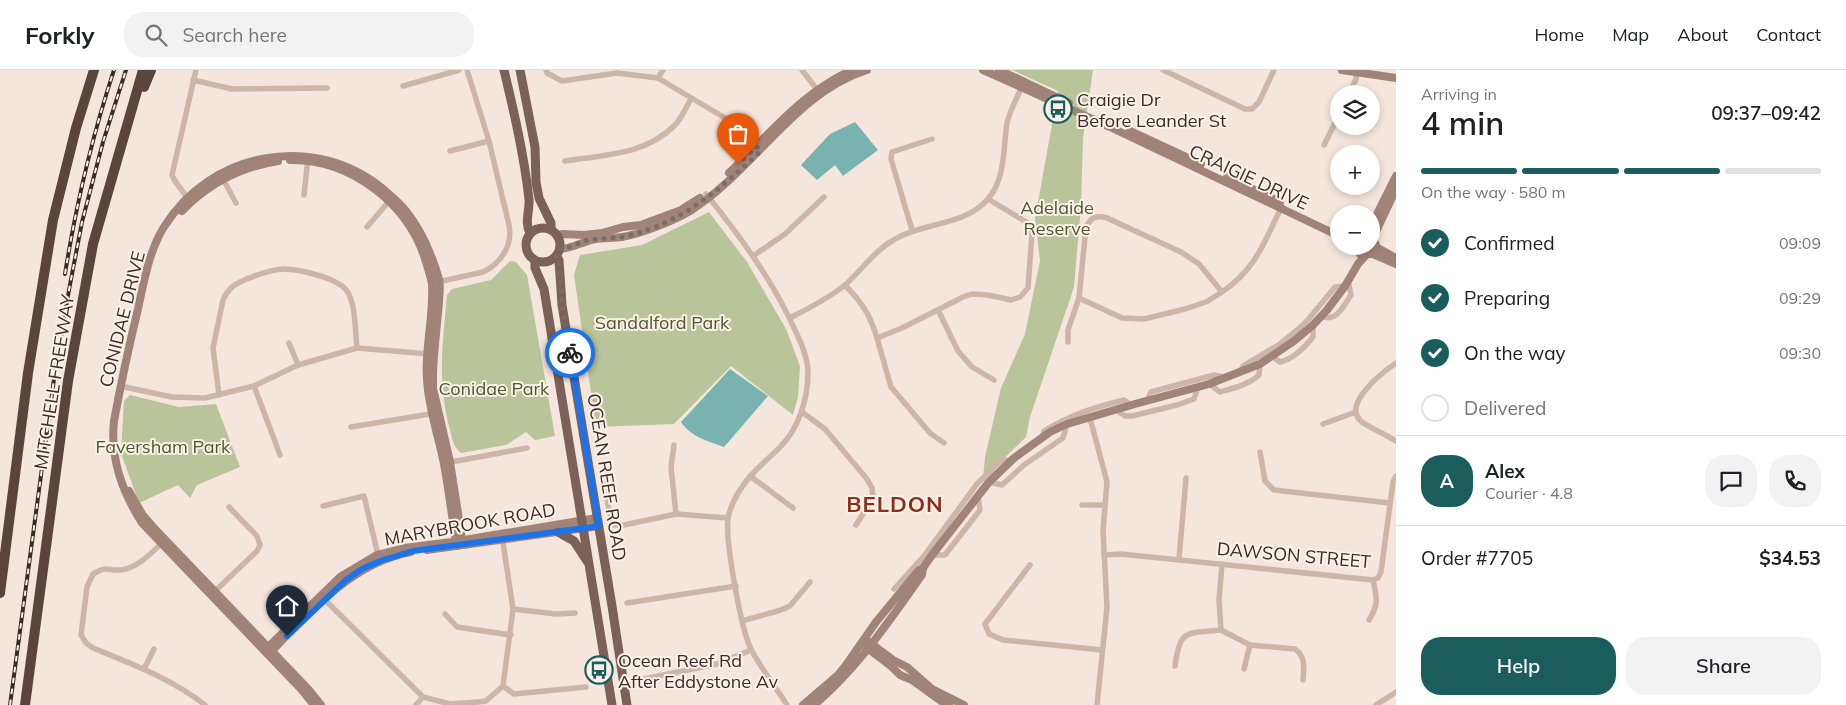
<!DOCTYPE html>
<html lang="en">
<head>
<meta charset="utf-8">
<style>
	:root { --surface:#fff; --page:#f2f2f2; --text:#202124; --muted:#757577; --line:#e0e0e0; --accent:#1a5d5c }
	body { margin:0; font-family:Mulish,sans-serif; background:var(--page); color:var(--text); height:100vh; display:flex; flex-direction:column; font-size:19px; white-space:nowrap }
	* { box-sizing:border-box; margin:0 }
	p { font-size:16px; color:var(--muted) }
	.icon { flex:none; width:28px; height:28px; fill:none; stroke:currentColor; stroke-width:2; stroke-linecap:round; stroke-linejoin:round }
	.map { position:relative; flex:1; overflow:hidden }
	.drawer { display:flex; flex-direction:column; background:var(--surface); width:450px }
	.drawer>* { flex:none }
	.tools { position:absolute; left:1330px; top:15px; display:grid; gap:10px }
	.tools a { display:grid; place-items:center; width:50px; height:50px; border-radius:50%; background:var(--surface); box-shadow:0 2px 8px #0003; font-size:25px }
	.pin { position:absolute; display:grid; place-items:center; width:42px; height:42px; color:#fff; margin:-51px -21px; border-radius:50% 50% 50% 0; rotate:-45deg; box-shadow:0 0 5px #0007 }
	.pin .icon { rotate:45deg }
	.courier { position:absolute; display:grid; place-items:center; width:50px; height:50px; margin:-25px; border:4px solid #1a73e8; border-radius:50%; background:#fff; color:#222; box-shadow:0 1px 6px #0007 }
	.summary em { font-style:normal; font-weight:600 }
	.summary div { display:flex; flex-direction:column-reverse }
	.summary { display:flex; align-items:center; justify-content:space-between; height:85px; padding:0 25px }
	h1 { font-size:32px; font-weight:600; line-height:38px }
	.bar { display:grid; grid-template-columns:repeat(4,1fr); gap:8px 5px; align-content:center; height:60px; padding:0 25px }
	.bar i { height:6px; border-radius:4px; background:var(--line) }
	.bar .active { background:var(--accent) }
	.bar p { grid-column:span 4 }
	.line { display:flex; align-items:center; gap:12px; padding:0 25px; border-top:1px solid var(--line) }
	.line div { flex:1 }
	.round { display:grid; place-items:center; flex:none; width:52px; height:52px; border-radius:20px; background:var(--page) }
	ol { padding:0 25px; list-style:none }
	li { display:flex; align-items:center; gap:15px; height:55px }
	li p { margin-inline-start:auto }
	li .icon { padding:5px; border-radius:50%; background:var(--accent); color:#fff; stroke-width:4 }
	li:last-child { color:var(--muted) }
	li i { width:28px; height:28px; border:2px solid var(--line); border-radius:50% }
	.cta { display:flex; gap:10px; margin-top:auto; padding:10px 25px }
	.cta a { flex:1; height:58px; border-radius:20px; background:var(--accent); color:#fff; font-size:20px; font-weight:600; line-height:58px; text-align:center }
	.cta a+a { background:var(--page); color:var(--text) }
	header { display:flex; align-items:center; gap:30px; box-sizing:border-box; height:70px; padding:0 25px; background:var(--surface); border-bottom:1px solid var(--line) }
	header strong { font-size:24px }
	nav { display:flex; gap:28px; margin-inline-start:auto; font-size:18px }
	.search { width:350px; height:45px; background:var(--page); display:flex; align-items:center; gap:12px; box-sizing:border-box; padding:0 18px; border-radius:20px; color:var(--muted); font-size:19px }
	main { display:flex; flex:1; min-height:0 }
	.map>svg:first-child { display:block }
	.green { fill:#b9c49a }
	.water { fill:#79b3b0 }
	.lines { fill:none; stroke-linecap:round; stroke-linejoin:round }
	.street { stroke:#cdb5a7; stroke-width:5.5 }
	.secondary { stroke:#a18378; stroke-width:8 }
	.primary { stroke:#7b6158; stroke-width:9 }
	.highway { stroke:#5a453e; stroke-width:10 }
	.rail-casing { stroke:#392c28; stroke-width:4 }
	.rail { stroke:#fbf1e8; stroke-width:2; stroke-dasharray:5.5; stroke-linecap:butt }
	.done { stroke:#7a6d67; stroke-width:5; stroke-dasharray:0 9 }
	.route { stroke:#1a73e8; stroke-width:6 }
	.labels { text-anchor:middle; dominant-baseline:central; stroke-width:4; stroke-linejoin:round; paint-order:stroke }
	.poi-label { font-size:18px; fill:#392c28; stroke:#fbf1e8; text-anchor:start }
	.street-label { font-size:18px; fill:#392c28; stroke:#fbf1e8 }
	.park-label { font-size:18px; fill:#4b592a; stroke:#fbf1e8 }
	.district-label { font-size:22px; font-weight:bold; letter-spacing:1px; fill:#8d2d1b; stroke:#fbf1e8 }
</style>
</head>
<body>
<header>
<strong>Forkly</strong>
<div class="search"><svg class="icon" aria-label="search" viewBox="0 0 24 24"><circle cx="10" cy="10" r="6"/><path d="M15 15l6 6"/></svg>Search here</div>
<nav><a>Home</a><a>Map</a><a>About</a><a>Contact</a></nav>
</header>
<main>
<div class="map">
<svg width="1396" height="635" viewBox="0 0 1396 635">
	<rect width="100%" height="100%" fill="#f4e6dc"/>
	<!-- green -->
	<g class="green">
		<polygon points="1012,0 1093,0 1083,68 1081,136 1074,217 1030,347 1026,367 983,409 985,387 1001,318 1025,264 1040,191 1035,149 1058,21"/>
		<polygon points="709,142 747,192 786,259 800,296 798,327 793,345 731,296 674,354 596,357 574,205 580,185 642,175"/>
		<path d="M510 191 516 192 527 205 555 366 535 370 526 362 506 375 461 383C452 376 452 366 449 356 437 309 443 272 447 225L452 219 491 210Z"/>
		<polygon points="130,325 179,337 216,334 240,397 197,415 190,428 178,415 139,433 121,383 124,331"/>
	</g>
	<!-- water -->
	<g class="water">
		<polygon points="855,52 878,80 843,106 835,95 817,110 801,95 830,64"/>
		<path d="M730 299 768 326 724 377C708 371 691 367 681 352Z"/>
	</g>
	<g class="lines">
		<!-- street -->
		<g class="street">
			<polyline points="546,0 547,3 562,11 617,3 658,8 725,48 758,77"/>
			<polyline points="802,0 819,22"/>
			<polyline points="1163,0 1245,39 1252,39 1259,32 1274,0"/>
			<polyline points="658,8 663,0"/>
			<polyline points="193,10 232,19 327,18"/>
			<polyline points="403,16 459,0"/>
			<polyline points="1349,24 1356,9 1357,2"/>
			<polyline points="1324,75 1339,45"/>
			<polyline points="450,81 489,71"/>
			<path d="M565 91C603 85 646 85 675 55 682 48 686 37 691 29"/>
			<polyline points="222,107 236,133"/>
			<path d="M706 124C740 166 773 211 795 260 801 273 808 288 808 303 808 328 799 358 781 376 768 390 753 400 742 417 736 425 730 438 728 448 725 469 741 562 752 581 762 600 776 617 787 635"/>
			<polyline points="304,125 308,88"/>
			<polyline points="189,130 175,111 172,105 196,0"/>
			<polyline points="367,157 390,130"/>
			<polyline points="912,160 891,89 892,82 932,69"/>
			<polyline points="753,186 785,164 824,127"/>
			<path d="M438 212 483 202C501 193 513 176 509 155L489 71 467 0"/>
			<path d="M845 215C862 233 870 244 877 268L902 258 963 227 972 224 988 225 1011 230 1020 227 1028 218 1032 163 1028 153 988 129"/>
			<path d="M1222 222 1206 232 1185 239 1144 249 1122 248 1079 228 1086 157C1091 147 1097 145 1107 148L1181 182 1199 194 1222 222C1257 198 1264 172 1282 136"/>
			<polyline points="938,240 958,281 972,297 994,310"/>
			<path d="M1321 246C1336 253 1343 237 1351 225L1348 210"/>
			<path d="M790 248C809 238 828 229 845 215 862 200 875 180 895 169 924 152 965 156 988 129 1006 108 1003 78 1007 53 1010 40 1018 26 1023 14"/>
			<polyline points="877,268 891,317 930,363 944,373"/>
			<polyline points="1068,272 1068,260 1079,228"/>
			<polyline points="289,273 298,295"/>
			<path d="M1273 287 1280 292C1293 289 1305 277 1313 267V255"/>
			<path d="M1396 293C1383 302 1340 335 1362 352 1372 359 1385 364 1396 371"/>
			<polyline points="1240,303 1243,296 1280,274 1296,261 1307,251 1335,217 1345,216"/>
			<path d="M1209 314 1220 322C1234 318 1248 315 1259 305L1260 294"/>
			<polyline points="120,316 172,327 205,328 254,316 298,295 357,278 429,284"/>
			<polyline points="254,316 280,385"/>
			<path d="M219 325 213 278 223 230C225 225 228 221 232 217 240 210 272 199 283 199 299 199 338 208 347 221 356 234 355 262 357 278"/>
			<polyline points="1147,331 1151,322 1214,305 1224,307"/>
			<polyline points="1116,340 1125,346 1132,346 1177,335 1194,329 1198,317"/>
			<polyline points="802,342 825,359 867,409 872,418 873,428 856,455"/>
			<polyline points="1090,348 1107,412 1103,461 1107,537 1097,635"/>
			<polyline points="1323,354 1356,342"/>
			<polyline points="351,357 436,343"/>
			<path d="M1042 368 1044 361C1072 344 1093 338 1124 330L1131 335"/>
			<polyline points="674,375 671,397 676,444"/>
			<polyline points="1260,382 1265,411 1274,420 1390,433"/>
			<polyline points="446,393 527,378"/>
			<path d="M608 403C605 419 607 440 614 455H624L676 444 728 448"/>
			<polyline points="750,406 793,438"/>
			<polyline points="989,412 1002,415 1024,395 1063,368 1067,354"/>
			<polyline points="1082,435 1105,435"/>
			<polyline points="323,436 364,426 379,489"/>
			<path d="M163 472C151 483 137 499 120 500 107 501 108 495 93 504L87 517 81 565 86 573 93 578C132 594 172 609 205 635"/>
			<polyline points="932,485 945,485 980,440 978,426"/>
			<polyline points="1104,485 1121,484 1373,510 1378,508 1381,502 1393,412 1396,406"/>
			<polyline points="1179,489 1186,408"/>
			<path d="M1222 494 1219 530 1221 560 1250 575 1295 579C1306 587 1304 598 1303 610"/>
			<polyline points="1030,495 985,554 989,564 1003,570 1102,580"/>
			<polyline points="894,519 924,486 977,414 1000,391 1006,390 1010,391"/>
			<polyline points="212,524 257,481 260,475 257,466 229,437"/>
			<polyline points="322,527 423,627 450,634 478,632 486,631 503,616 513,539 502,466"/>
			<polyline points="627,533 736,516"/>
			<polyline points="513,539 556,544 575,543"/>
			<polyline points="445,544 457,557 511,565"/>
			<path d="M1369 550C1379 534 1377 528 1373 510"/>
			<polyline points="742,551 781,540 790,536 810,512"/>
			<path d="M1175 596C1180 558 1186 564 1221 560"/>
			<polyline points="144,599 154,579"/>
			<polyline points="1244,599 1250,575"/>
			<polyline points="644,609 717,594 751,580"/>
			<polyline points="503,616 514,624 586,617"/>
			<polyline points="416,635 423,627"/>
			<polyline points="1376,635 1396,622"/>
		</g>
		<!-- secondary -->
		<g class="secondary">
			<polyline points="983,0 1110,57 1339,166"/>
			<polyline points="999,0 1069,33"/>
			<polyline points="1342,0 1396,8"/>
			<polyline points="1130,61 1201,94"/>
			<path d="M290 90C351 89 409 134 426 192 428 199 431 207 432 214 434 249 423 284 428 320 431 345 439 369 444 394 449 421 452 449 457 476"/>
			<path d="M729 103C770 64 800 24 852 0"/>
			<polyline points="1227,107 1280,132"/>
			<path d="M182 141C209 113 240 97 278 91"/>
			<polyline points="1371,156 1396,106"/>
			<polyline points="557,165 563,164 584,165 602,163 623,157 641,155 681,140 700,128"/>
			<polyline points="1373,168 1396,119"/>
			<polyline points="1355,176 1357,181 1361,185 1371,184 1375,180 1376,175 1371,166"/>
			<polyline points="1376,177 1396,188"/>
			<path d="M559 179C572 179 583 171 596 169 604 168 613 168 622 167 641 164 673 151 690 141 754 101 794 23 867 0"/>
			<polyline points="1373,184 1396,194"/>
			<polyline points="129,421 142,444 154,458 309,620 321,635"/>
			<polyline points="427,480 599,456"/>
			<polyline points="869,572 893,590 907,597 932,619 964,635"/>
			<polyline points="866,577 891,596 900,605 912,610 941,631 949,635"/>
			<polyline points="266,579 340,507 377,485 404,478 452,472 597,448"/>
			<path d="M269 584C308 543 353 492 411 482"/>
			<path d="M314 635 301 619 142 453C122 421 110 389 114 351 121 313 129 276 138 239 144 211 149 181 164 157 211 82 312 62 382 118 390 125 399 132 406 141 422 161 432 185 439 209 441 216 439 225 439 232 437 256 434 279 433 303V318L450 392 463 475"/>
			<polyline points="803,635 838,605 846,595 876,552 918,501 923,498"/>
			<path d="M814 635C858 598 889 551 922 505L923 498 932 485 978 426 989 412 1014 388 1050 362 1067 354 1135 334 1209 314 1260 294 1294 271 1313 255 1327 240 1345 216 1358 194 1365 186"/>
		</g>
		<!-- primary -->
		<g class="primary">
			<path d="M504 0C514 42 524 85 529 129 530 141 524 151 530 163"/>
			<polyline points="520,0 535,77 536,112 539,128 551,153 551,159"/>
			<circle cx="543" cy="175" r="17"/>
			<polyline points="556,186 559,190 562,235 612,536 627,635"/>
			<polyline points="535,191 535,198 544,219 612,635"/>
			<polyline points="558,462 574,471 587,491"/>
		</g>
		<!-- highway -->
		<g class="highway">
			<polyline points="144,17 151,0"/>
			<polyline points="0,523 28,303 53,150 76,58 94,0"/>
			<polyline points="25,635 68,311 93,174 143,0"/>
		</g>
		<!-- rail casing -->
		<g class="rail-casing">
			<g id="rail">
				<path d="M65 204C76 135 92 67 114 0"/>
				<polyline points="10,635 54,309 69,220 82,152 103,72 126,0"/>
			</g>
		</g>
		<!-- rail -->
		<use href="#rail" class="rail"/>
	</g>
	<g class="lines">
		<!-- done -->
		<path class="done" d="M570 283 562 235 559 190 556 186 559 179C570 179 578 172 588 170 601 168 614 169 627 166 686 151 717 121 761 81L757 77 738 94"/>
		<!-- route -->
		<polyline class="route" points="287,566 346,510 362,499 380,491 413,481 599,456 570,283"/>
	</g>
	<!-- icons -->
	<defs>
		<g id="bus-ring" transform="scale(1.4375)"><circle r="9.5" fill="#fbf1e8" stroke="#1a5d5c" stroke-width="1.5"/><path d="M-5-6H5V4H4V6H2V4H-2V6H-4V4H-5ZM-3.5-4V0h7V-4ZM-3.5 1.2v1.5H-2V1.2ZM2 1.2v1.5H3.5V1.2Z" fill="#1a5d5c"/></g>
	</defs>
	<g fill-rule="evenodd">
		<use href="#bus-ring" x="1058" y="39"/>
		<use href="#bus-ring" x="599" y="600"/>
	</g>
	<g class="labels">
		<!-- poi labels -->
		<g class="poi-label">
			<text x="1077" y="29">Craigie Dr<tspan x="1077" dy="21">Before Leander St</tspan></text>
			<text x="618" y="590">Ocean Reef Rd<tspan x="618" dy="21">After Eddystone Av</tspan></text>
		</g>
		<!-- street labels -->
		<g class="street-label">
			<text transform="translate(1249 107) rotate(25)">CRAIGIE DRIVE</text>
			<text transform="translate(122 249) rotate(-76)">CONIDAE DRIVE</text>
			<text transform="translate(54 312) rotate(-81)">MITCHELL FREEWAY</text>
			<text transform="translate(607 407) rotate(81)">OCEAN REEF ROAD</text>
			<text transform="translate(470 454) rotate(-10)">MARYBROOK ROAD</text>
			<text transform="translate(1294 485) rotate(5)">DAWSON STREET</text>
		</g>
		<!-- park labels -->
		<g class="park-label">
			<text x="1057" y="137">Adelaide<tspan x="1057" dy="21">Reserve</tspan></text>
			<text x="662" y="252">Sandalford Park</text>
			<text x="494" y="318">Conidae Park</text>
			<text x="163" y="376">Faversham Park</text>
		</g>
		<!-- district labels -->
		<g class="district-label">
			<text x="895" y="434">BELDON</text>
		</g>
	</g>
</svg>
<div class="tools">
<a><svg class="icon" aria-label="layers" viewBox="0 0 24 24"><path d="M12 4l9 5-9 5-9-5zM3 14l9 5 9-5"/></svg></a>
<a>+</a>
<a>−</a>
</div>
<div class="pin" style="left:738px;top:94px;background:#ea580c"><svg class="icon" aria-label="bag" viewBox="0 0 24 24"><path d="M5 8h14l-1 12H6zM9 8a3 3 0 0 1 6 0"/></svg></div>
<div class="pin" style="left:287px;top:566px;background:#1f2937"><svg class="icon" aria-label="home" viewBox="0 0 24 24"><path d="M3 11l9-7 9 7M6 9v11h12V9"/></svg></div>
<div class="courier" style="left:570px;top:283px"><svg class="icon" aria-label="bike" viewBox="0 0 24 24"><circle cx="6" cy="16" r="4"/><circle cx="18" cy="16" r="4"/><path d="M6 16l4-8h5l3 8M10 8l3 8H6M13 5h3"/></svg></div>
</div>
<section class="drawer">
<div class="summary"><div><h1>4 min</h1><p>Arriving in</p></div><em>09:37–09:42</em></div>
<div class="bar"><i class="active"></i><i class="active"></i><i class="active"></i><i></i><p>On the way · 580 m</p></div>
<ol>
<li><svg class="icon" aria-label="check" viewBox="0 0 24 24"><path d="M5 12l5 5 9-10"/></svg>Confirmed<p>09:09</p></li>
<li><svg class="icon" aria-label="check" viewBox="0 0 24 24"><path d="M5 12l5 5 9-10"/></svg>Preparing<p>09:29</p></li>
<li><svg class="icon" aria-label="check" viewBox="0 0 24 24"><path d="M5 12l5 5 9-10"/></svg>On the way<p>09:30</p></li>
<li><i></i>Delivered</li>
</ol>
<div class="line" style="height:90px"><b class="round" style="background:var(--accent);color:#fff">A</b><div><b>Alex</b><p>Courier · 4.8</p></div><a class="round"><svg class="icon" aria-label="chat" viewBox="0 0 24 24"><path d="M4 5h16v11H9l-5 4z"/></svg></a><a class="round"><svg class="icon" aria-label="phone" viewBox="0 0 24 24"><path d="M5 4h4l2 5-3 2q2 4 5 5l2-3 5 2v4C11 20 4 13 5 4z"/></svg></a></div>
<div class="line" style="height:65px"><div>Order #7705</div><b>$34.53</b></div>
<div class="cta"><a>Help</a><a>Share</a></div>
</section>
</main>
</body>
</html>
